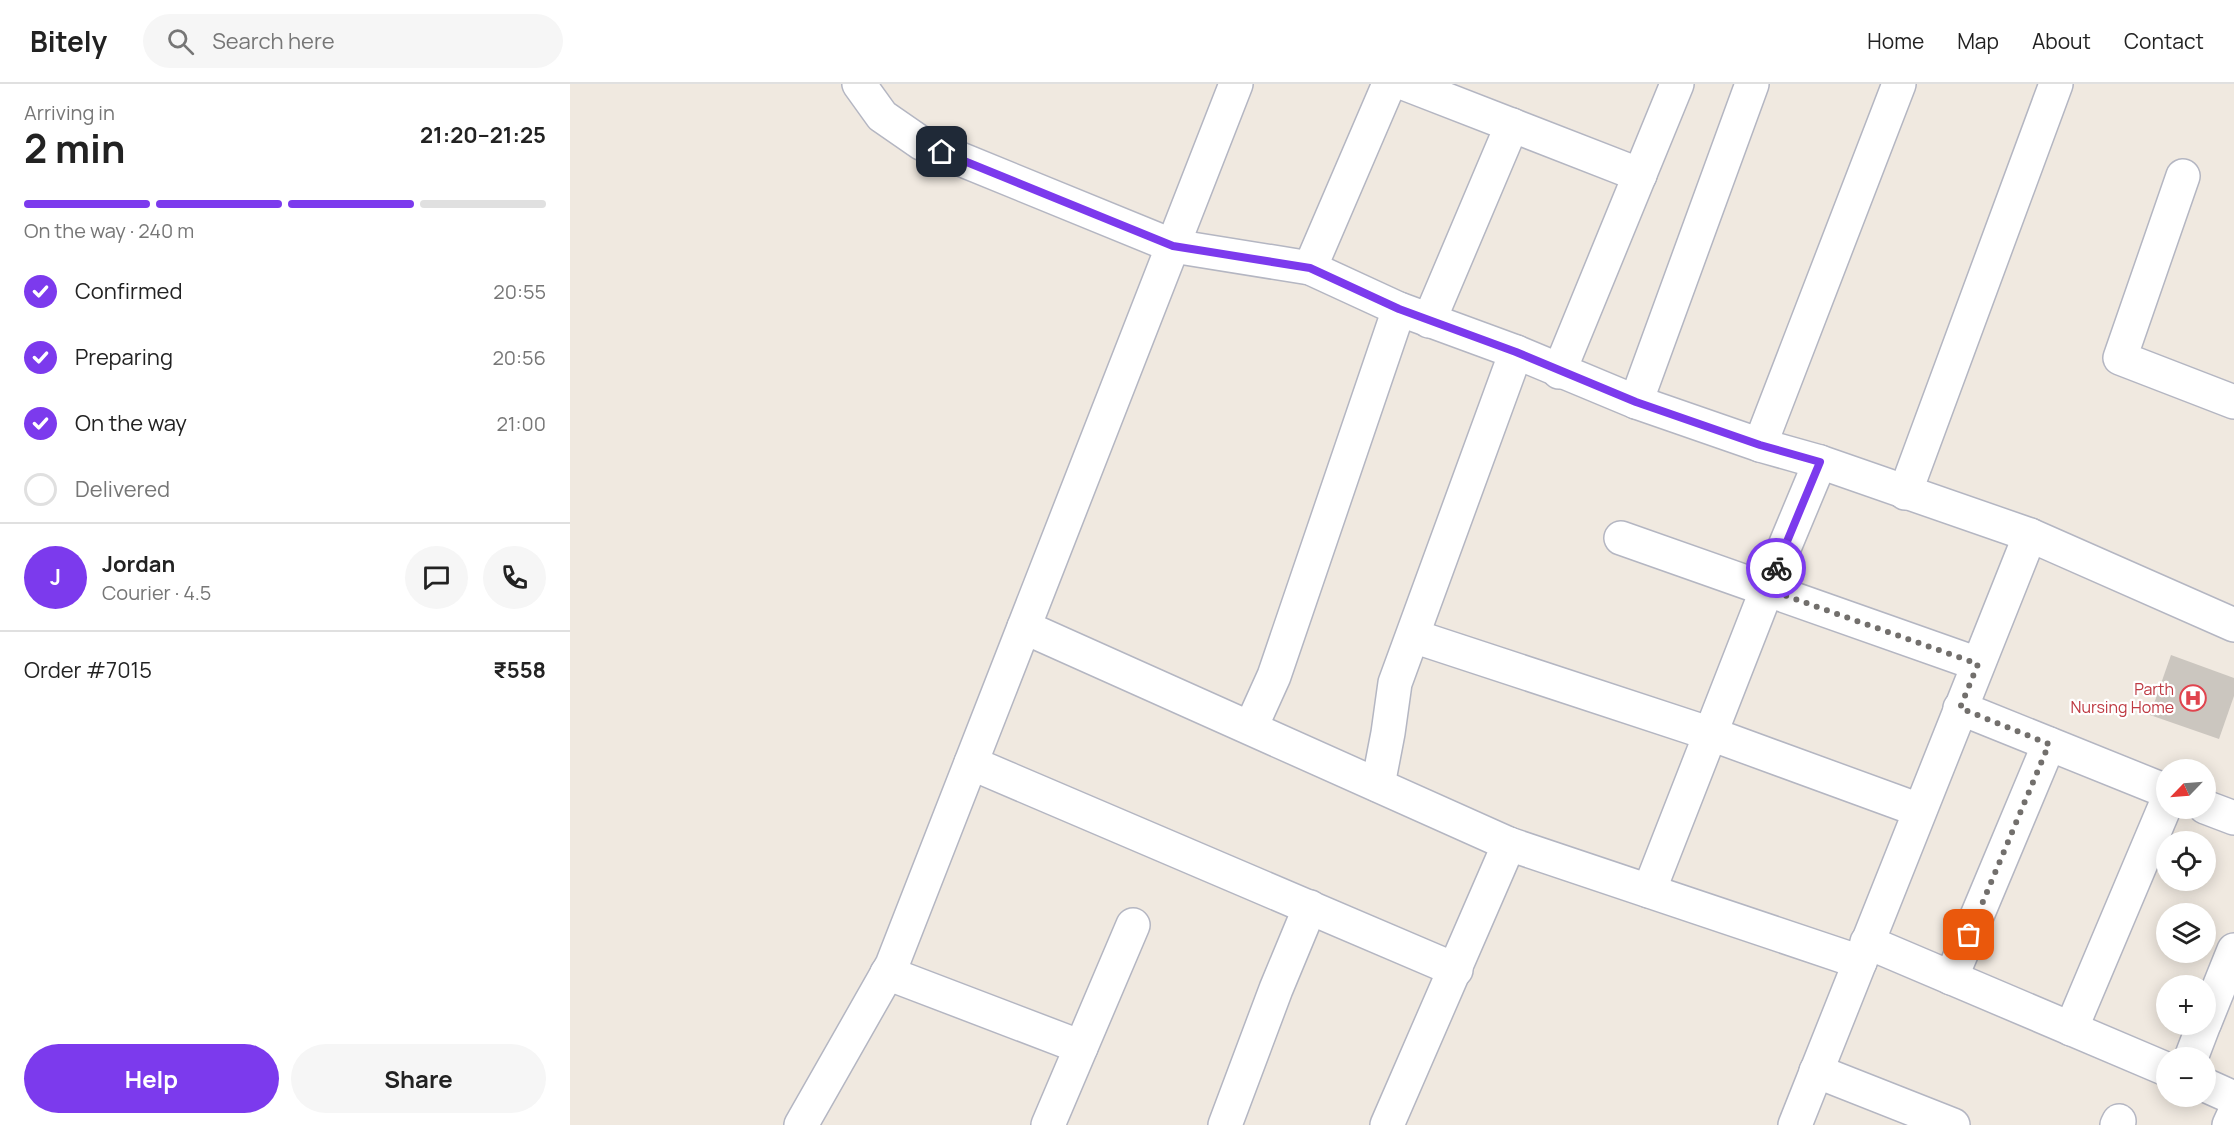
<!DOCTYPE html>
<html lang="en">
<head>
<meta charset="utf-8">
<style>
	:root { --surface:#fff; --page:#f6f6f6; --text:#222; --muted:#767676; --line:#e0e0e0; --accent:#7c3aed }
	body { margin:0; font-family:Manrope,sans-serif; background:var(--page); color:var(--text); height:100vh; display:flex; flex-direction:column; font-size:22px; white-space:nowrap }
	* { box-sizing:border-box; margin:0 }
	p { font-size:20px; color:var(--muted) }
	.icon { flex:none; width:33px; height:33px; fill:none; stroke:currentColor; stroke-width:2; stroke-linecap:round; stroke-linejoin:round }
	.map { position:relative; flex:1; overflow:hidden }
	.sheet { display:flex; flex-direction:column; background:var(--surface); width:570px }
	.sheet>* { flex:none }
	.needle { width:39px; rotate:245deg }
	.buttons { position:absolute; left:1586px; top:675px; display:grid; gap:12px }
	.buttons a { display:grid; place-items:center; width:60px; height:60px; border-radius:50%; background:var(--surface); box-shadow:0 3px 15px #0003; font-size:30px }
	.pin { position:absolute; display:grid; place-items:center; width:51px; height:51px; color:#fff; margin:-26px; border-radius:12px; box-shadow:0 3px 9px #0006 }
	.courier { position:absolute; display:grid; place-items:center; width:60px; height:60px; margin:-30px; border:4px solid #7c3aed; border-radius:50%; background:#fff; color:#222; box-shadow:0 2px 8px #0007 }
	.overview em { font-style:normal; font-weight:700 }
	.overview div { display:flex; flex-direction:column-reverse }
	.overview { display:flex; align-items:center; justify-content:space-between; height:102px; padding:0 24px }
	h1 { font-size:39px; font-weight:700; line-height:45px }
	.bar { display:grid; grid-template-columns:repeat(4,1fr); gap:9px 6px; align-content:center; height:72px; padding:0 24px }
	.bar i { height:8px; border-radius:4px; background:var(--line) }
	.bar .active { background:var(--accent) }
	.bar p { grid-column:span 4 }
	.line { display:flex; align-items:center; gap:15px; padding:0 24px; border-top:2px solid var(--line) }
	.line div { flex:1 }
	.round { display:grid; place-items:center; flex:none; width:63px; height:63px; border-radius:32px; background:var(--page) }
	ol { padding:0 24px; list-style:none }
	li { display:flex; align-items:center; gap:18px; height:66px }
	li p { margin-inline-start:auto }
	li .icon { padding:6px; border-radius:50%; background:var(--accent); color:#fff; stroke-width:4 }
	li:last-child { color:var(--muted) }
	li i { width:33px; height:33px; border:3px solid var(--line); border-radius:50% }
	.cta { display:flex; gap:12px; margin-top:auto; padding:12px 24px }
	.cta a { flex:1; height:69px; border-radius:36px; background:var(--accent); color:#fff; font-size:24px; font-weight:700; line-height:69px; text-align:center }
	.cta a+a { background:var(--page); color:var(--text) }
	header { display:flex; align-items:center; gap:36px; box-sizing:border-box; height:84px; padding:0 30px; background:var(--surface); border-bottom:2px solid var(--line) }
	header strong { font-size:28px }
	nav { display:flex; gap:33px; margin-inline-start:auto; font-size:21px }
	.search { width:420px; height:54px; background:var(--page); display:flex; align-items:center; gap:15px; box-sizing:border-box; padding:0 21px; border-radius:33px; color:var(--muted); font-size:22px }
	main { display:flex; flex:1; min-height:0 }
	.map>svg:first-child { display:block }
	.building { fill:#cbc6bf }
	.lines { fill:none; stroke-linecap:round; stroke-linejoin:round }
	.minor-casing { stroke:#b4b6c2; stroke-width:36 }
	.minor { stroke:#fff; stroke-width:33 }
	.done { stroke:#726f6c; stroke-width:6; stroke-dasharray:0 10.8 }
	.route { stroke:#7c3aed; stroke-width:8 }
	.labels { text-anchor:middle; dominant-baseline:central; stroke-width:4.5; stroke-linejoin:round; paint-order:stroke }
	.health-label { font-size:16px; fill:#be3a42; stroke:#fff; text-anchor:end }
</style>
</head>
<body>
<header>
<strong>Bitely</strong>
<div class="search"><svg class="icon" aria-label="search" viewBox="0 0 24 24"><circle cx="10" cy="10" r="6"/><path d="M15 15l6 6"/></svg>Search here</div>
<nav><a>Home</a><a>Map</a><a>About</a><a>Contact</a></nav>
</header>
<main>
<section class="sheet">
<div class="overview"><div><h1>2 min</h1><p>Arriving in</p></div><em>21:20–21:25</em></div>
<div class="bar"><i class="active"></i><i class="active"></i><i class="active"></i><i></i><p>On the way · 240 m</p></div>
<ol>
<li><svg class="icon" aria-label="check" viewBox="0 0 24 24"><path d="M5 12l5 5 9-10"/></svg>Confirmed<p>20:55</p></li>
<li><svg class="icon" aria-label="check" viewBox="0 0 24 24"><path d="M5 12l5 5 9-10"/></svg>Preparing<p>20:56</p></li>
<li><svg class="icon" aria-label="check" viewBox="0 0 24 24"><path d="M5 12l5 5 9-10"/></svg>On the way<p>21:00</p></li>
<li><i></i>Delivered</li>
</ol>
<div class="line" style="height:108px"><b class="round" style="background:var(--accent);color:#fff">J</b><div><b>Jordan</b><p>Courier · 4.5</p></div><a class="round"><svg class="icon" aria-label="chat" viewBox="0 0 24 24"><path d="M4 5h16v11H9l-5 4z"/></svg></a><a class="round"><svg class="icon" aria-label="phone" viewBox="0 0 24 24"><path d="M5 4h4l2 5-3 2q2 4 5 5l2-3 5 2v4C11 20 4 13 5 4z"/></svg></a></div>
<div class="line" style="height:78px"><div>Order #7015</div><b>₹558</b></div>
<div class="cta"><a>Help</a><a>Share</a></div>
</section>
<div class="map">
<svg width="1664" height="1041" viewBox="0 0 1664 1041">
	<rect width="100%" height="100%" fill="#f0e9e0"/>
	<!-- building -->
	<polygon class="building" points="1601,571 1664,594 1664,612 1649,655 1580,631"/>
	<g class="lines">
		<!-- minor casing -->
		<g class="minor-casing">
			<g id="minor">
				<polyline points="289,0 312,32 351,59 603,162 740,184 829,225 946,268 1066,318 1190,361 1250,378 1460,451 1664,541"/>
				<polyline points="836,0 1070,91"/>
				<polyline points="1613,92 1550,274 1664,318"/>
				<polyline points="740,184 819,0"/>
				<polyline points="859,237 942,41"/>
				<polyline points="989,288 1107,0"/>
				<polyline points="1066,318 1182,0"/>
				<polyline points="1190,361 1329,0"/>
				<polyline points="1335,409 1486,0"/>
				<polyline points="1051,454 1408,580"/>
				<polyline points="454,543 939,760 1290,878"/>
				<polyline points="843,552 1141,650 1349,726"/>
				<polyline points="1390,624 1596,707"/>
				<polyline points="681,643 704,592 829,225"/>
				<polyline points="401,679 886,886"/>
				<polyline points="808,701 818,649 825,599 946,268"/>
				<polyline points="1635,723 1664,734"/>
				<polyline points="1079,807 1197,505 1250,378"/>
				<polyline points="1297,858 1596,985"/>
				<polyline points="317,889 511,963"/>
				<polyline points="1381,894 1479,660"/>
				<polyline points="1635,938 1664,866"/>
				<polyline points="1501,945 1596,720"/>
				<polyline points="1621,974 1634,940"/>
				<polyline points="1246,987 1383,1041"/>
				<polyline points="1635,1001 1664,1014"/>
				<polyline points="231,1041 322,881 666,0"/>
				<polyline points="478,1041 563,841"/>
				<polyline points="655,1041 706,905 740,823"/>
				<polyline points="817,1041 939,760"/>
				<polyline points="1225,1041 1460,451"/>
				<polyline points="1547,1041 1549,1037"/>
				<polyline points="1659,1041 1664,1030"/>
			</g>
		</g>
		<!-- minor -->
		<use href="#minor" class="minor"/>
	</g>
	<g class="lines">
		<!-- done -->
		<polyline class="done" points="1206,484 1197,505 1408,580 1390,624 1479,660 1399,851"/>
		<!-- route -->
		<polyline class="route" points="372,68 603,162 740,184 829,225 946,268 1066,318 1190,361 1250,378 1206,484"/>
	</g>
	<!-- icons -->
	<defs>
		<g id="hospital-ring" transform="scale(1.35)"><circle r="9.5" fill="#fff" stroke="#e0444e" stroke-width="1.5"/><path d="M-5-5h3v3.5h4V-5h3V5h-3V1.5h-4V5h-3Z" fill="#e0444e"/></g>
	</defs>
	<g fill-rule="evenodd">
		<use href="#hospital-ring" x="1623" y="614"/>
	</g>
	<g class="labels">
		<!-- health labels -->
		<g class="health-label">
			<text x="1604" y="605">Parth<tspan x="1604" dy="18">Nursing Home</tspan></text>
		</g>
	</g>
</svg>
<div class="buttons">
<a><svg class="needle" viewBox="-14 -14 28 28"><path d="M0-13l5 13h-10z" fill="#e53935"/><path d="M0 13l5-13h-10z" fill="#767676"/></svg></a>
<a><svg class="icon" aria-label="locate" viewBox="0 0 24 24"><circle cx="12" cy="12" r="6"/><path d="M12 2v4M12 18v4M2 12h4M18 12h4"/></svg></a>
<a><svg class="icon" aria-label="layers" viewBox="0 0 24 24"><path d="M12 4l9 5-9 5-9-5zM3 14l9 5 9-5"/></svg></a>
<a>+</a>
<a>−</a>
</div>
<div class="pin" style="left:1399px;top:851px;background:#ea580c"><svg class="icon" aria-label="bag" viewBox="0 0 24 24"><path d="M5 8h14l-1 12H6zM9 8a3 3 0 0 1 6 0"/></svg></div>
<div class="pin" style="left:372px;top:68px;background:#1f2937"><svg class="icon" aria-label="home" viewBox="0 0 24 24"><path d="M3 11l9-7 9 7M6 9v11h12V9"/></svg></div>
<div class="courier" style="left:1206px;top:484px"><svg class="icon" aria-label="bike" viewBox="0 0 24 24"><circle cx="6" cy="16" r="4"/><circle cx="18" cy="16" r="4"/><path d="M6 16l4-8h5l3 8M10 8l3 8H6M13 5h3"/></svg></div>
</div>
</main>
</body>
</html>
